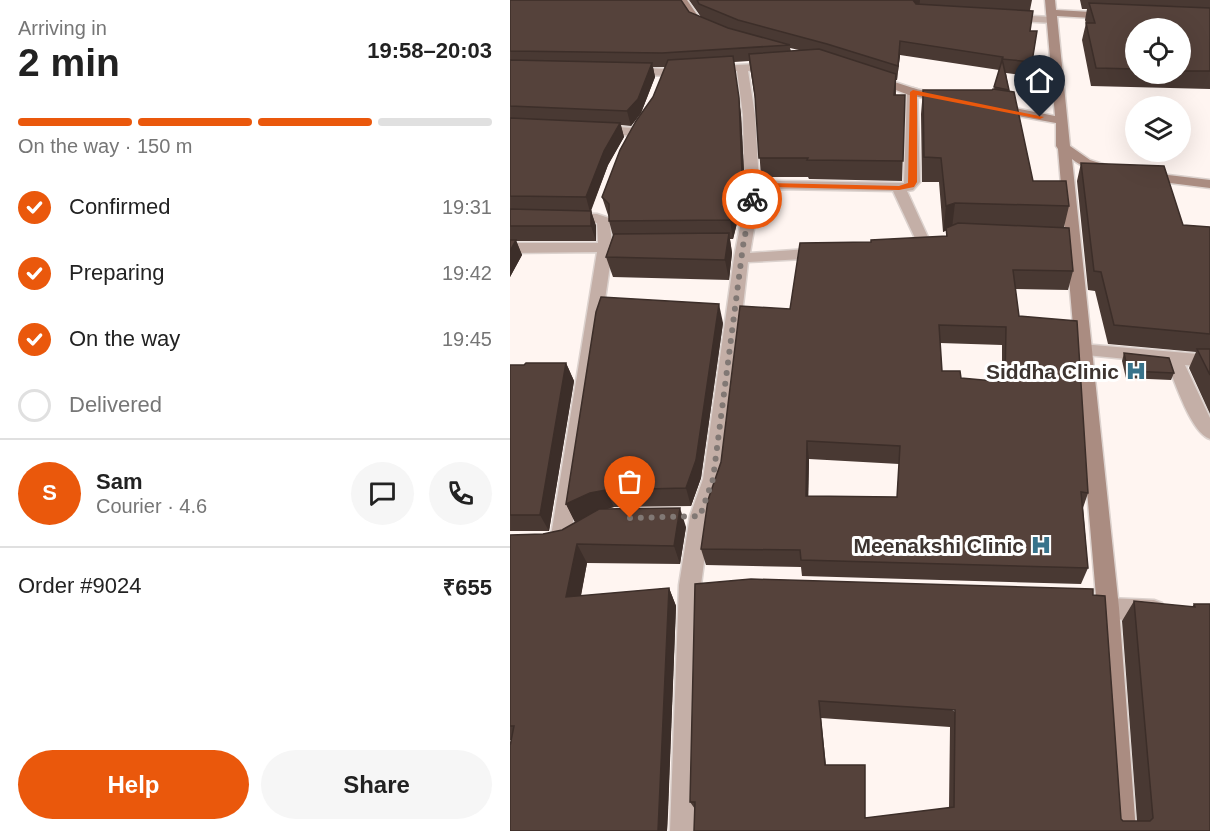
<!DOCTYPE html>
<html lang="en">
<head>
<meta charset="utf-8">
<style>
	:root { --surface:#fff; --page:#f6f6f6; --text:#222; --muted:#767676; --line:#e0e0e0; --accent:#ea580c }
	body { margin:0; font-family:Helvetica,sans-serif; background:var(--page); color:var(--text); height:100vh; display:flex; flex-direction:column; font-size:22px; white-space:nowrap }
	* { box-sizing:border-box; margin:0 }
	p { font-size:20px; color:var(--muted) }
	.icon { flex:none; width:33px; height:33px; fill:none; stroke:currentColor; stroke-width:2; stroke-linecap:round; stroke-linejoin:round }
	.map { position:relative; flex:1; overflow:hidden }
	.details { display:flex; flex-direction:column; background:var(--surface); width:510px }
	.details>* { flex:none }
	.controls { position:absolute; left:615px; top:18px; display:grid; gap:12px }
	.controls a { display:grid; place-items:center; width:66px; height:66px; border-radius:50%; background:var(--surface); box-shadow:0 6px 24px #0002; font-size:30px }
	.pin { position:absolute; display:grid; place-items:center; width:51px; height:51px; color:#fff; margin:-62px -26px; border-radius:50% 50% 50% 0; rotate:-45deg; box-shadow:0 0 6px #0007 }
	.pin .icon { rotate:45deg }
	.courier { position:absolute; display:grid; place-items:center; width:60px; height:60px; margin:-30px; border:4px solid #ea580c; border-radius:50%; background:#fff; color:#222; box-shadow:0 2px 8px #0007 }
	.summary em { font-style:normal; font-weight:600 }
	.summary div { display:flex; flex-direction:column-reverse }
	.summary { display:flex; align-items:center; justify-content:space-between; height:102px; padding:0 18px }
	h1 { font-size:39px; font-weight:600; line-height:45px }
	.bar { display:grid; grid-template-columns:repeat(4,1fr); gap:9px 6px; align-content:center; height:72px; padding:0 18px }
	.bar i { height:8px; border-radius:4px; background:var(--line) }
	.bar .selected { background:var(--accent) }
	.bar p { grid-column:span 4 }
	.line { display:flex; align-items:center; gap:15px; padding:0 18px; border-top:2px solid var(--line) }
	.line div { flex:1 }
	.round { display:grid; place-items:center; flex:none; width:63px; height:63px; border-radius:32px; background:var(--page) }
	ol { padding:0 18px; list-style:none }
	li { display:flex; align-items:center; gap:18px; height:66px }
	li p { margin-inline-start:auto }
	li .icon { padding:6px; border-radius:50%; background:var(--accent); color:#fff; stroke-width:4 }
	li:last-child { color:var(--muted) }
	li i { width:33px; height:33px; border:3px solid var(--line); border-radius:50% }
	.button { display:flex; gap:12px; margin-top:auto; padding:12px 18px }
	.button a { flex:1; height:69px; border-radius:36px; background:var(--accent); color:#fff; font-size:24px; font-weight:600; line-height:69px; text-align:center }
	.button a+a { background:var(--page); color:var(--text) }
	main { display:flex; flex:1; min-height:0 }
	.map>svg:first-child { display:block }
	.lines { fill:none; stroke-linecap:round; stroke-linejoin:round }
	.street-casing { stroke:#dcd2ce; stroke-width:3 }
	.secondary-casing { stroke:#dcd2ce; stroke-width:3 }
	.street { fill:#c4afa7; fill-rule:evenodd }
	.secondary { fill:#aa8c81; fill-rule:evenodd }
	.wall { fill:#493933; fill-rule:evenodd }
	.shaded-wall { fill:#3c2e29 }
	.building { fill:#55423b; stroke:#3c2e29; stroke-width:1.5; fill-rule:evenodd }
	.route { fill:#ea580c }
	.done { stroke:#817874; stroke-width:6; stroke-dasharray:0 10.8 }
	.labels { text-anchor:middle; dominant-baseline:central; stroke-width:6; stroke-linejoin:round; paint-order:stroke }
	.poi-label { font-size:21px; font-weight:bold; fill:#3d3430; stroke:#fff; text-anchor:end }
</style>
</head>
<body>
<main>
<section class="details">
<div class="summary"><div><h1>2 min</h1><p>Arriving in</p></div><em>19:58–20:03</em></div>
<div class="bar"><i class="selected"></i><i class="selected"></i><i class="selected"></i><i></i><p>On the way · 150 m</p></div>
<ol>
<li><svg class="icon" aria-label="check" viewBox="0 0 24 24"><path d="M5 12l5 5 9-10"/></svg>Confirmed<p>19:31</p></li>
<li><svg class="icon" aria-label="check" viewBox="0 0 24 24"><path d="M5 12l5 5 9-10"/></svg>Preparing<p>19:42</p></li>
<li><svg class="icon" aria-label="check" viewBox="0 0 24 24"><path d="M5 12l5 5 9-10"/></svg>On the way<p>19:45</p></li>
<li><i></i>Delivered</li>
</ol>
<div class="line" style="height:108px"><b class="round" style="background:var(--accent);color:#fff">S</b><div><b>Sam</b><p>Courier · 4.6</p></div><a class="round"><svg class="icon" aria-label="chat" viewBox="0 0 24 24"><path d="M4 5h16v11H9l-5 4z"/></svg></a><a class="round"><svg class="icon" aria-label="phone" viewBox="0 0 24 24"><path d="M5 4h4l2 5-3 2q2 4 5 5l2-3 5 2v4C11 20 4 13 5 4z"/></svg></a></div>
<div class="line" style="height:78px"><div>Order #9024</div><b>₹655</b></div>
<div class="button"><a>Help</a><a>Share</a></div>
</section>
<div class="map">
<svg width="700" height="831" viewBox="0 0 700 831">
	<rect width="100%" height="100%" fill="#fff5f1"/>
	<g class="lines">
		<!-- street casing -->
		<g class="street-casing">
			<g id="street">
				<polygon points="499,15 542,17 547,20 542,23 495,20 494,18"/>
				<path d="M263 63 269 66 267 68 238 71 245 115 249 183 269 181 394 183 397 92 403 88 407 89 410 182 403 190 397 191 423 248 416 253 411 251 383 191 269 189 255 190 250 193 240 253 312 248 319 253 312 258 238 262 213 479 200 516 191 585 186 831H160L169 585 180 516 193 479 224 258 237 191 234 168 233 115 227 71C206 73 127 81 114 70L120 67 155 69Z"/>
				<polygon points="89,126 125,128 131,132 125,136 85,133 83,130 85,127"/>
				<polygon points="59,213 87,214 99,218 102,242 110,243 112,246 110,249 102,251 60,542 57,548 50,551 43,548 40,542 87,252 0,253 0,243 88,243 87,223 54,220 52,217 54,214"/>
				<path d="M572 344 700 355V367L675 365 700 418V439C681 433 665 382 657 363L566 354 564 350 566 346Z"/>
				<path d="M598 598 644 600 652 603 655 610 652 617C636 623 606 621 590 615L587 608 590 601Z"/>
			</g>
		</g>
		<!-- secondary casing -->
		<g class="secondary-casing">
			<g id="secondary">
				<path d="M167 0H177L190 19 200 25V29C183 31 175 12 167 0Z"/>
				<path d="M535 0H545L546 10 599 13 604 16 599 19 547 16 560 146 580 160 602 167 604 170 602 173C589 175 572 167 562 159L609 608 626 831H600L587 608 548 149 546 146V123L485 112 479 108 485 104 545 116Z"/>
				<polygon points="363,75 406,89 441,96 443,99 437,103 399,95 359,80 359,76"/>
				<polygon points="633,172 700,180 700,188 628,179 626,176"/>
			</g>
		</g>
		<!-- street -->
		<use href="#street" class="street"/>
		<!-- secondary -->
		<use href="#secondary" class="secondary"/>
	</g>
	<!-- wall -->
	<g class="wall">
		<path d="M0 0 179 12 191 17 179 0H522L520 10V31H527L520 76 496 73 499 92 523 181 559 206 554 227 563 271 558 290 505 289 509 316 578 493 573 508 578 568 571 584 292 576 291 567 196 565 191 549 280 309 361 242 436 236V230L433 232 429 182H412L411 114 413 90H482L484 89 489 70 390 55 387 80H386V95H395L392 181 299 179 298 177H251L246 105 239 61 224 62 231 115 235 191 223 239H220L222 253 219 280 103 277 96 257 103 236 99 221V217L98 215 92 197 143 97 156 67H143L145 77 131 113 121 126 111 125 114 137 98 165 81 211 86 226V241H6L12 255 0 277ZM280 48 289 50 281 51ZM430 343 492 345V382L451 378 432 371ZM299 459 389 464 387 497 298 496Z"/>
		<path d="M570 0H700V89L581 86 572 40 576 23 575 20 577 9H572ZM626 28H670V74H626Z"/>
		<polygon points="571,163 673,225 700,227 700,414 679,368 686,352 598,344 585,291 578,290 567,181"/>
		<polygon points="213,323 191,478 181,506 104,507 97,509 176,527 170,564 77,563 71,596 159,588 166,606 157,831 0,831 1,740 0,740 0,536 33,534 52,530 75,517 65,522 56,504"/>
		<polygon points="614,353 664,373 661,380 616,378 612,361"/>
		<polygon points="56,363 64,381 39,531 0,531 0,365 14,365"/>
		<path d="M241 579 613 821H627L612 621 624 601 682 607 684 604H700V831H184L185 809 180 802ZM311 718 440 727 439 808 355 818 316 765Z"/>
	</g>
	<!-- shaded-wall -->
	<g class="shaded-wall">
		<polygon points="402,0 410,0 409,8"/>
		<polygon points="390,41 390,55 387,80 388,66"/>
		<polygon points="142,63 145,77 131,113 121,126 117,111"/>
		<polygon points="229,98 231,115 235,191 223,239 220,220"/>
		<polygon points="110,123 114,137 98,165 80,212 76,197 94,151"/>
		<polygon points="445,203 442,228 433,232 436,206"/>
		<polygon points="81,211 86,226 86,241 81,226"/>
		<polygon points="219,233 222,253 219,280 215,260"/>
		<polygon points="6,240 12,255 0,277 0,251"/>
		<polygon points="209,304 213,323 191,478 181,506 176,488"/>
		<polygon points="56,363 64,381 39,531 30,515"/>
		<polygon points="297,441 299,459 298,513 296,496"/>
		<polygon points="96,490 104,507 89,511 65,522 56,504 80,493"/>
		<polygon points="170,508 176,527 170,564 164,546"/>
		<polygon points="67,544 77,563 67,615 56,597"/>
		<polygon points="159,588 166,606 158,814 157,831 148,831"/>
	</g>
	<!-- building -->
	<g class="building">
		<polygon points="0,0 171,0 179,12 218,28 280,45 152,53 0,51"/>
		<polygon points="187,0 403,0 406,4 523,11 520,31 527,31 522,62 492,59 499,90 484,87 493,57 390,41 388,66 317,44 228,20 189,4"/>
		<polygon points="579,3 700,8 700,71 670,71 670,28 626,28 626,69 586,68 576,23 585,23"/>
		<polygon points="309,49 386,74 384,95 395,95 393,161 297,160 298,158 249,158 245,96 239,54"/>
		<polygon points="223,56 229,98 232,172 220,220 99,221 99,204 92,197 110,150 126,121 143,97 158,60"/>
		<polygon points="0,60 142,63 128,99 117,111 0,106"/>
		<polygon points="483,89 504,92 523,181 556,181 559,206 445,203 436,206 431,158 414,157 413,90 482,90"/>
		<polygon points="0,118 110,123 94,151 76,197 0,196"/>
		<polygon points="571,163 654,166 673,225 700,227 700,334 604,325 591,272 584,271"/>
		<polygon points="0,209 81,211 81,226 0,226"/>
		<path d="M448 223 559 228 563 271 503 270 509 316 567 321 578 493 571 492 578 568 291 560 290 550 191 549 198 500 211 462 230 306 280 309 290 243 361 242V240L437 236 436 228ZM429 325 496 327 495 382 451 378 450 371H432ZM297 441 390 446 387 497 296 496Z"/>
		<polygon points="219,233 215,260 96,257 104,234"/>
		<polygon points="0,240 6,240 0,251"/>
		<polygon points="91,297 209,304 186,460 176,488 96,490 80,493 56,504 86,312"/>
		<polygon points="687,349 700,349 700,375"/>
		<polygon points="614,353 659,358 664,373 618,371"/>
		<polygon points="16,363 56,363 30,515 0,515 0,365 14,365"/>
		<polygon points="170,508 164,546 67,544 56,597 159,588 148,831 0,831 0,746 4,726 0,726 0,535 33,534 52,530 89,509"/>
		<path d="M241 579 583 589V595L595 596 611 819 613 821H640L643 818 624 601 685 607 684 604H700V831H184L185 802H180L185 584ZM309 701 445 710 444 807 355 818V765H315Z"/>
	</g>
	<!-- route -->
	<polygon class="route" points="403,90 534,117 530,119 407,95 407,182 404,187 389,190 260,187 247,192 245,200 238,199 241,189 259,183 389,186 398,183 400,92"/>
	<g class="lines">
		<!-- done -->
		<polyline class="done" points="120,518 190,516 203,479 233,246 242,199"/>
	</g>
	<!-- icons -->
	<defs>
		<g id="hospital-bare" transform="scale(1.62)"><path d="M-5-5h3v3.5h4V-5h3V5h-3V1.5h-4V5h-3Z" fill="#38738b" stroke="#fff" stroke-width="2.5" paint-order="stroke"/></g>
	</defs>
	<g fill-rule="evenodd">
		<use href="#hospital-bare" x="626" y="371"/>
		<use href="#hospital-bare" x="531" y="545"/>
	</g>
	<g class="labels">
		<!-- poi labels -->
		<g class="poi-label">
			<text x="609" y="371">Siddha Clinic</text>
			<text x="514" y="545">Meenakshi Clinic</text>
		</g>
	</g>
</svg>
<div class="controls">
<a><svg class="icon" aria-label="locate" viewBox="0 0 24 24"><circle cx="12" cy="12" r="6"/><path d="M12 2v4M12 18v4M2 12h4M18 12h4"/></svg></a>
<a><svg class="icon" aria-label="layers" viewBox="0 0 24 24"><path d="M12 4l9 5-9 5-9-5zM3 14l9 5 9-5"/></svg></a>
</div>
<div class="pin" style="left:120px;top:518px;background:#ea580c"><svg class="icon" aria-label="bag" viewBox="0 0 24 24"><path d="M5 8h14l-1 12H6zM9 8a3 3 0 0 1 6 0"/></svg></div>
<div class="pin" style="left:530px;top:117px;background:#1f2937"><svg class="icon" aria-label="home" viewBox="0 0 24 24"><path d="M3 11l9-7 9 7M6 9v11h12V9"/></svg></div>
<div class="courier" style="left:242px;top:199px"><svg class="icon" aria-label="bike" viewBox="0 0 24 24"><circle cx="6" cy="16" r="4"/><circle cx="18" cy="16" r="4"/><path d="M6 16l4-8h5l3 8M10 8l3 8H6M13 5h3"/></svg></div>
</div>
</main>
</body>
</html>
